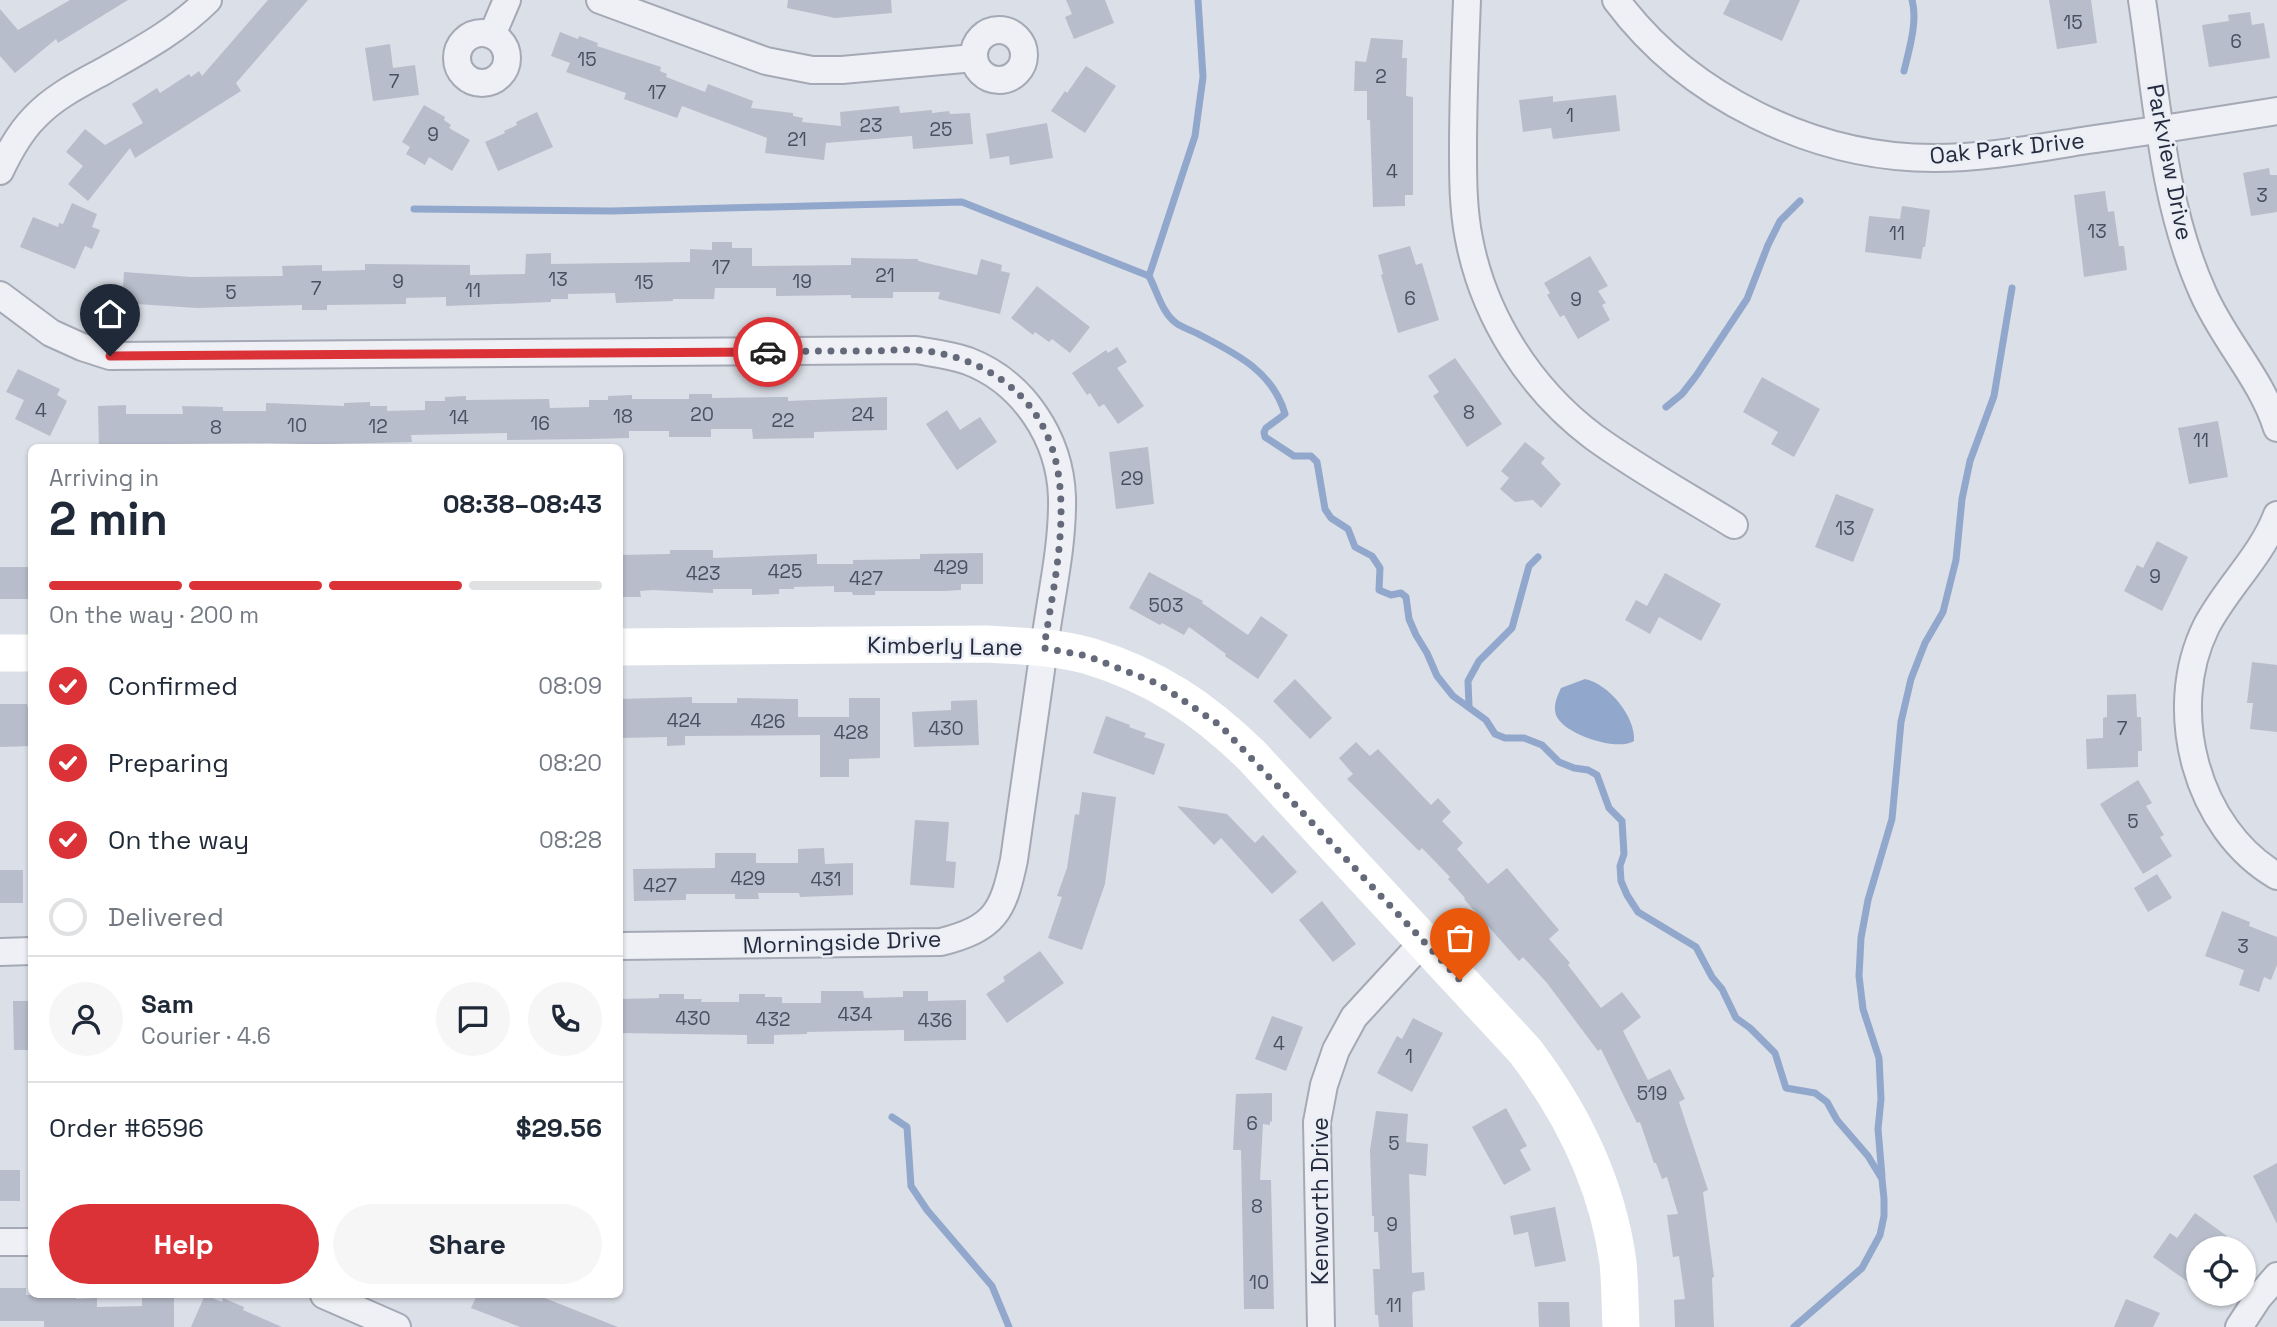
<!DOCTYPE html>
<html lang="en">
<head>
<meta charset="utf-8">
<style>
	:root { --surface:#fff; --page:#f6f6f7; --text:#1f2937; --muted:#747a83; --line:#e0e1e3; --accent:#db3238 }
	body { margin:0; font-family:"Space Grotesk",sans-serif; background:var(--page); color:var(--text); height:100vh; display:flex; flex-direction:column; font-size:26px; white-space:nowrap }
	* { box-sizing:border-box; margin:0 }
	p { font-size:23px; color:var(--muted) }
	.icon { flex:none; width:38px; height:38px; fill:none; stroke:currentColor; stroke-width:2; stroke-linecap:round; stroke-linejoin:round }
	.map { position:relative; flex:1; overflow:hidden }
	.side { position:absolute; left:28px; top:444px; width:595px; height:854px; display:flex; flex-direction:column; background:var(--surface); border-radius:10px; box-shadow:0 2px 5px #0004 }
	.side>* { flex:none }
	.buttons { position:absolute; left:2186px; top:1236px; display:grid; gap:14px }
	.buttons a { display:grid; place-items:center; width:70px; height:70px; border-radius:50%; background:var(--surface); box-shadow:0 2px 5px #0004; font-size:35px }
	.pin { position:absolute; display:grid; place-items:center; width:60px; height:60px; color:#fff; margin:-72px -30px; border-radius:50% 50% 50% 0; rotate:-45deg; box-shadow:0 0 7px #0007 }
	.pin .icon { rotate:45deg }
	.courier { position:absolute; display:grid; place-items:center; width:70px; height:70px; margin:-35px; border:5px solid #db3238; border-radius:50%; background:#fff; color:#222; box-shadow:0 2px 9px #0007 }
	.head em { font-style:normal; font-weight:800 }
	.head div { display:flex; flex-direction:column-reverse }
	.head { display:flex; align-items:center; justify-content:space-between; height:119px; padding:0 21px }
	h1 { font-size:46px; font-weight:800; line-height:52px }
	.bar { display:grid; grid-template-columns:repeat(4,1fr); gap:10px 7px; align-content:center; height:84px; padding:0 21px }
	.bar i { height:9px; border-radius:5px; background:var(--line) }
	.bar .active { background:var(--accent) }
	.bar p { grid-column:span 4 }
	.line { display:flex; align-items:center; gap:18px; padding:0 21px; border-top:2px solid var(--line) }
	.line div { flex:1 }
	.round { display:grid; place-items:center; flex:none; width:74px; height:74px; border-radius:37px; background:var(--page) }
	ol { padding:0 21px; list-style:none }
	li { display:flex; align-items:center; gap:21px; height:77px }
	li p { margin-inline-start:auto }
	li .icon { padding:7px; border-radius:50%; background:var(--accent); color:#fff; stroke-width:4 }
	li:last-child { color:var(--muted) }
	li i { width:38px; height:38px; border:4px solid var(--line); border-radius:50% }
	.button { display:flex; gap:14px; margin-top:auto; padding:14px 21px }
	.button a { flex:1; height:80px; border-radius:42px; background:var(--accent); color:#fff; font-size:28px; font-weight:800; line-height:80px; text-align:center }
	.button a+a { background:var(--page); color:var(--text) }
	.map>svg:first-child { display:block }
	.water { fill:#92a7cc }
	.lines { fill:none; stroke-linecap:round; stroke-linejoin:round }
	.stream { stroke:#92a7cc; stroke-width:7 }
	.building { fill:#b8bdcb }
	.street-casing { stroke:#a4a9b5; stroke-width:30 }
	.street { stroke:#eef0f5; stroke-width:26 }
	.secondary { stroke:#fff; stroke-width:37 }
	.done { stroke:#646a7a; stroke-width:7; stroke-dasharray:0 12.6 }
	.route { stroke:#db3238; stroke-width:9 }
	.labels { text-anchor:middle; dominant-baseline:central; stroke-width:5; stroke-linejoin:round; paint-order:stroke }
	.number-label { font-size:19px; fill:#495062 }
	.street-label { font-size:23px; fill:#242b3f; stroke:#ebeef5 }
</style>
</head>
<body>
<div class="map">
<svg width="2277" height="1327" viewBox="0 0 2277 1327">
	<rect width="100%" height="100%" fill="#dbdfe7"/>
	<!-- water -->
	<path class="water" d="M1585 679C1609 684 1636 717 1634 741 1617 752 1563 734 1556 715 1553 705 1557 697 1561 688Z"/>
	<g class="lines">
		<!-- stream -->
		<g class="stream">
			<path d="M1904 71C1909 50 1918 21 1912 0"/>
			<path d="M414 209 611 211 962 202 1149 276C1157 291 1162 313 1176 323 1183 328 1193 331 1200 335 1237 354 1273 372 1285 414L1266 428 1264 432 1265 437 1294 456H1311L1317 462 1325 509 1331 518 1348 529 1355 547 1372 556 1380 568 1379 590 1391 595 1401 593 1406 597 1409 619 1416 635 1427 653 1437 676 1453 696 1486 720 1495 734 1505 738H1524L1542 745 1559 762 1574 768 1588 770 1597 775 1609 808 1622 821 1624 854 1620 866 1621 881 1627 895 1638 912 1696 947 1712 977 1722 989 1736 1018 1750 1028 1775 1053 1786 1088 1815 1093 1827 1102 1837 1120 1868 1156 1882 1179 1884 1199V1216L1880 1235 1862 1268 1794 1327"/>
			<polyline points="1149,276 1195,136 1203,77 1198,0"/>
			<polyline points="1666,407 1682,394 1696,376 1747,299 1768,245 1780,221 1800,201"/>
			<polyline points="1469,706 1468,681 1479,661 1512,628 1529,566 1538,557"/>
			<polyline points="892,1117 907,1127 911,1186 927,1210 992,1286 1009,1327"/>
			<polyline points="1882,1176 1878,1129 1881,1099 1879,1058 1863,1009 1859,976 1861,938 1868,900 1892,819 1901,722 1911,679 1925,643 1943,612 1956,560 1962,499 1970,461 1994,396 2012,288"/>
		</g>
	</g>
	<!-- building -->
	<g class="building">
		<polygon points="70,0 128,0 58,43 56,39 15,73 0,56 0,9 18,30"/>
		<polygon points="268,0 308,0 236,83 241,91 135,158 130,148 88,201 68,184 83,166 66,152 85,129 105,145 143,123 132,104 157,88 160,93 189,74 191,77 199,71 202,76"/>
		<polygon points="788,0 891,0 892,13 835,18 787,8"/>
		<polygon points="1066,0 1105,0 1114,23 1074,39 1065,17 1072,14"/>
		<polygon points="1730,0 1800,0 1782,41 1723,14"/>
		<polygon points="2049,0 2091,0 2097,43 2057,49"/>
		<polygon points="2250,12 2252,25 2264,23 2270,58 2209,67 2202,25 2229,21 2228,15"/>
		<polygon points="560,32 578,39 579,36 598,43 597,46 661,67 660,71 667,74 666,77 705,92 708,84 753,101 751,108 793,113 793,116 803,118 802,122 841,126 840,112 899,106 900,113 932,110 932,113 949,111 950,114 970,113 973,144 913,149 912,136 826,143 824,160 765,153 767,138 682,106 677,118 624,99 626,93 566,72 570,63 551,56"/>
		<polygon points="1371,38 1403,40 1402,58 1407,58 1406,96 1413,97 1413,195 1405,195 1405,206 1373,207 1370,120 1367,120 1367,91 1354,91 1355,61 1366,62"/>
		<polygon points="390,44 393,68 415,65 419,95 373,101 365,48"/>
		<polygon points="1086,66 1116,86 1085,133 1051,111 1065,91 1067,93"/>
		<polygon points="1616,95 1620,131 1553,139 1551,128 1523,132 1519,100 1553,96 1553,102"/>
		<polygon points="424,105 445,117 444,120 451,125 449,128 470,140 452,171 429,157 425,165 406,154 410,147 402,142"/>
		<polygon points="537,112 553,147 498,171 485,142 505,133 504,131 517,125 516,122"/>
		<polygon points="1047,123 1053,158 1010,165 1009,156 990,159 986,134"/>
		<polygon points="2269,168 2270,175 2277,175 2277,212 2251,216 2243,173"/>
		<polygon points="2105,191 2108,212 2114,211 2119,246 2124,246 2127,270 2084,277 2074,195"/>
		<polygon points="72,203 97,214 92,227 100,230 92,249 85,246 75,269 20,247 33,217 58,227 59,223 63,224"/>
		<polygon points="1902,206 1930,210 1925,247 1923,247 1921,259 1865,252 1869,216 1900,219"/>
		<polygon points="712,242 732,242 732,248 752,248 752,266 851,265 851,258 918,259 918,261 977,275 981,259 1002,265 1001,271 1010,273 1000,314 938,299 940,292 893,292 893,298 851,298 851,295 776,296 776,288 715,288 714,299 673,299 673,301 616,303 615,293 568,294 568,299 551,299 551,302 446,306 446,297 406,298 406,304 327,305 327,310 302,310 302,305 197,308 122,303 124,272 191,277 283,276 282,266 322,265 322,271 365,270 365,264 470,265 470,275 525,274 526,254 551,253 551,264 690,262 690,249 712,250"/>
		<polygon points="1410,246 1416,265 1422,263 1439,320 1398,333 1381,275 1383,274 1378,255"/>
		<polygon points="1590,256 1608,286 1598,291 1606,303 1602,305 1610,320 1578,339 1564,315 1560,317 1547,295 1550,293 1544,283"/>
		<polygon points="1037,286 1090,327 1070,353 1052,339 1049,342 1035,332 1033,335 1011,318"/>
		<polygon points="1117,347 1127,362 1117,368 1144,406 1118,424 1104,404 1099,407 1090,393 1087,395 1072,373 1106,350 1108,353"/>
		<polygon points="1455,358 1502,424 1467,447 1433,396 1439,392 1428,376"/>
		<polygon points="18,369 60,389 57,395 67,401 50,436 15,419 24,400 6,392"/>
		<polygon points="1762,377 1820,409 1794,457 1771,444 1778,432 1743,412"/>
		<polygon points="689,394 712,394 712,398 788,397 788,401 887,397 887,430 814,432 814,438 753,439 752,429 711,429 711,437 669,437 669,431 629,431 629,438 590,439 507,440 507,433 411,435 412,442 325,444 325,448 306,448 306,444 267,443 165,444 165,448 99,448 98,406 126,405 126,414 183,414 182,406 223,407 223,411 266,411 266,403 344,406 344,403 370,402 370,406 387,406 387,411 425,410 425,401 445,401 445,397 466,396 466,400 549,399 550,408 589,407 589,400 608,400 608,396 632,395 632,399 689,399"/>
		<polygon points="947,410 960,430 980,417 997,442 957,470 926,424"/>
		<polygon points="2218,421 2228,477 2189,484 2178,428"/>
		<polygon points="1525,442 1545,458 1541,463 1561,484 1541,508 1533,500 1515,502 1500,489 1509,478 1501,471"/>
		<polygon points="1148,447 1154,504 1116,509 1109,452"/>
		<polygon points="1836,494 1874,509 1853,562 1815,547"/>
		<polygon points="2157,541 2188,557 2162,611 2124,591 2137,565 2143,568"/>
		<polygon points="670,550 713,550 713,558 817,554 817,564 853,564 853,560 920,559 920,554 983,553 983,584 961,584 961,590 945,591 875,591 875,595 853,595 852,592 834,592 834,586 794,587 794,589 779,589 779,594 752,595 752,589 713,589 713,593 653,590 640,591 641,597 620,597 620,555 670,554"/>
		<rect x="0" y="567" width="32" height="32"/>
		<polygon points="1149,572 1203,601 1202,603 1248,635 1261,616 1288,635 1258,679 1225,656 1226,654 1189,627 1184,635 1162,623 1160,625 1129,608"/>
		<polygon points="1665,573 1721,604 1701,641 1659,617 1650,634 1625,620 1636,600 1647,606"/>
		<polygon points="2252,662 2277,665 2277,732 2250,729 2253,703 2247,703"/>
		<polygon points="1295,679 1332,718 1310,739 1273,701"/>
		<polygon points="2136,694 2137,717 2141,717 2142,751 2138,751 2138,767 2087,769 2086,739 2103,738 2103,718 2107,717 2107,695"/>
		<polygon points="692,697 692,703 737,703 737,698 798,699 798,717 849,717 849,698 880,698 880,758 849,759 849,777 820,777 820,735 685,736 685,745 667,746 667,737 620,738 620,699"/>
		<polygon points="977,700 979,745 914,747 912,712 951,710 951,701"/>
		<polygon points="0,704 27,704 28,708 32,708 32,746 0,747"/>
		<polygon points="1106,716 1130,725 1129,727 1146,733 1144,737 1165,744 1154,775 1093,753"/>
		<polygon points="1356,742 1370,756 1378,749 1431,805 1438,798 1451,812 1442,821 1463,843 1457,849 1488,884 1507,868 1559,930 1549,939 1570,963 1568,965 1601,1008 1622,992 1641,1017 1623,1031 1648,1080 1670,1069 1685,1099 1679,1102 1708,1190 1703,1192 1714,1277 1712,1278 1714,1327 1675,1327 1674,1300 1685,1299 1679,1256 1673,1257 1667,1215 1678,1214 1667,1177 1662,1179 1656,1163 1654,1163 1640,1122 1637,1123 1601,1049 1598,1051 1547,983 1523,957 1519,961 1464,899 1465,898 1448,879 1450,877 1422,848 1419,851 1347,779 1353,774 1339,758"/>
		<polygon points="2138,780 2152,803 2146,806 2164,835 2160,837 2172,856 2143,874 2100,804"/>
		<polygon points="1082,792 1116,797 1105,884 1082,950 1048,938 1062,897 1057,896 1067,868 1075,814 1079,815"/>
		<polygon points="1177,806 1227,814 1255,843 1263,835 1297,872 1272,894 1221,838 1214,845"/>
		<polygon points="915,820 949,822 946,861 956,862 954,888 910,885"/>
		<polygon points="824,848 825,864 853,863 853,895 800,897 799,893 758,893 759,899 735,899 735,894 686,894 686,900 634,901 633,869 715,868 715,853 756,853 756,863 798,863 798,849"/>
		<rect x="0" y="870" width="23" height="33"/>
		<polygon points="2157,874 2172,898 2148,912 2134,888"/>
		<polygon points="1322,901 1356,944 1333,962 1299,920"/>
		<polygon points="2222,911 2250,922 2249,926 2277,937 2277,965 2271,980 2264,977 2259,992 2239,985 2244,970 2205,956"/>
		<polygon points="1040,951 1064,983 1007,1023 986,994 1005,981 1003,977"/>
		<polygon points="821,991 863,991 864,998 903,997 903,991 928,991 928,1001 966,1000 966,1040 904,1041 904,1030 807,1032 807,1034 774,1035 774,1044 747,1044 747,1035 620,1033 620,999 659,998 659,994 684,994 684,999 702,999 701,1002 739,1002 739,994 765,994 765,997 782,997 782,1003 821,1003"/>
		<polygon points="13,1001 32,1001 32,1050 14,1050"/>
		<polygon points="1272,1016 1303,1027 1286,1071 1255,1059"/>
		<polygon points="1413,1018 1443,1033 1412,1092 1377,1073 1397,1036 1402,1039"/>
		<polygon points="1272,1093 1272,1122 1270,1121 1270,1125 1263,1124 1260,1180 1271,1180 1274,1309 1244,1309 1241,1150 1233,1150 1236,1094"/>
		<polygon points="1506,1108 1527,1146 1520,1150 1531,1170 1504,1185 1472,1127"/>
		<polygon points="1376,1111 1408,1114 1406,1142 1428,1144 1426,1176 1409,1174 1412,1273 1424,1272 1425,1290 1413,1292 1412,1295 1413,1327 1379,1327 1378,1315 1375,1315 1373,1269 1380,1269 1378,1232 1374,1232 1374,1216 1372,1216 1370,1150"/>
		<polygon points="2277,1163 2277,1224 2253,1176"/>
		<rect x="0" y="1170" width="20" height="31"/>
		<polygon points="1555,1207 1566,1261 1535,1267 1528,1232 1514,1235 1510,1216"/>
		<polygon points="2195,1213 2227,1236 2219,1248 2198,1248 2198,1269 2188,1282 2153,1257 2170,1233 2177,1238"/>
		<polygon points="0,1288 26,1288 26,1295 76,1295 76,1299 97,1298 97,1307 142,1306 142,1295 174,1295 174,1327 44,1327 44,1321 0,1321"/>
		<polygon points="205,1295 222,1302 223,1298 244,1307 243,1310 282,1327 191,1327"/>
		<polygon points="477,1295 537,1295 618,1327 520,1327 471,1308"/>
		<polygon points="2126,1299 2160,1313 2153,1327 2114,1327"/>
		<polygon points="1538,1302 1569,1302 1570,1327 1539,1327"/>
	</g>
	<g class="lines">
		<!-- street casing -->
		<g class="street-casing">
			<g id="street">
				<polyline points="600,0 766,61 812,70 842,70 974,58"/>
				<path d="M1467 0C1465 50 1463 99 1463 149 1463 179 1463 209 1469 239 1484 317 1530 389 1594 437 1638 469 1687 496 1734 525"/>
				<path d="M1616 0C1688 97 1814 158 1934 158 1985 158 2037 148 2088 140 2151 131 2214 121 2277 111"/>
				<path d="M2142 0C2157 98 2162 202 2203 293 2224 341 2261 378 2277 428"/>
				<circle cx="999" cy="55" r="25"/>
				<circle cx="482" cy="58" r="25"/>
				<polyline points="492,35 507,0"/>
				<path d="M0 171C9 152 20 132 35 117 54 97 78 85 102 72 139 51 177 31 208 0"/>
				<path d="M0 295 51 333 82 347 110 356 916 350C933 353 951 355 968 361 1023 382 1060 438 1062 497 1063 548 1050 599 1044 649 1034 720 1024 790 1014 860 1003 912 995 928 941 942L620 946"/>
				<path d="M2277 515C2261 557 2226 588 2206 627 2165 710 2196 829 2277 876"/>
				<polyline points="0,952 32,951"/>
				<polyline points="0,1242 32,1242"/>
				<polyline points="324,1295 397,1327"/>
				<polyline points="1321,1327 1317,1122 1324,1085 1336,1050 1354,1017 1424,941"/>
				<polyline points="2239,1327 2258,1298 2277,1276"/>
			</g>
		</g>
		<!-- street -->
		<use href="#street" class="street"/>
		<!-- secondary -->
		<g class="secondary">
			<path d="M620 647 987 644C1021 646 1056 647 1089 656 1155 676 1203 708 1252 756L1525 1051C1573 1114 1607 1183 1618 1262 1620 1283 1620 1306 1621 1327"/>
			<polyline points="0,653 32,653"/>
		</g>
	</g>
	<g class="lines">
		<!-- done -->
		<path class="done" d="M768 352C801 351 835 351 869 351 885 351 901 349 917 350 950 353 979 363 1006 383 1089 447 1057 560 1044 648L1087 656 1159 684 1221 726 1460 980"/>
		<!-- route -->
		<polyline class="route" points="110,356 768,352"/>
	</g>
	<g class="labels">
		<!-- number labels -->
		<g class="number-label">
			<text x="2073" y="22">15</text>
			<text x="2236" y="41">6</text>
			<text x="587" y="59">15</text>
			<text x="1381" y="76">2</text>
			<text x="394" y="81">7</text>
			<text x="657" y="92">17</text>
			<text x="1570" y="115">1</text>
			<text x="871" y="125">23</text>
			<text x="941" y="129">25</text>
			<text x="433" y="134">9</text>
			<text x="797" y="139">21</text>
			<text x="1392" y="171">4</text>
			<text x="2262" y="195">3</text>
			<text x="2097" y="231">13</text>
			<text x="1897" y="233">11</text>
			<text x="721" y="267">17</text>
			<text x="885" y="275">21</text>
			<text x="558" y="279">13</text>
			<text x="398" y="281">9</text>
			<text x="802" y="281">19</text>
			<text x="644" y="282">15</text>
			<text x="316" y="288">7</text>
			<text x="473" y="290">11</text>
			<text x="231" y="292">5</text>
			<text x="1410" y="298">6</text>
			<text x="1576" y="299">9</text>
			<text x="41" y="410">4</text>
			<text x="1469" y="412">8</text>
			<text x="702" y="414">20</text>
			<text x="863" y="414">24</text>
			<text x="623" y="416">18</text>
			<text x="459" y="417">14</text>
			<text x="783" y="420">22</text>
			<text x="540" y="423">16</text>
			<text x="297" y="425">10</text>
			<text x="378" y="426">12</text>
			<text x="216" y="427">8</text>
			<text x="2201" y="440">11</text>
			<text x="1132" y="478">29</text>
			<text x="1845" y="528">13</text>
			<text x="951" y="567">429</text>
			<text x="785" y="571">425</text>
			<text x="703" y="573">423</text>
			<text x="2155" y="576">9</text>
			<text x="866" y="578">427</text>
			<text x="1166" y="605">503</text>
			<text x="684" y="720">424</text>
			<text x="768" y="721">426</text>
			<text x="946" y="728">430</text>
			<text x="2122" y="728">7</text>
			<text x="851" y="732">428</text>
			<text x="2133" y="821">5</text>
			<text x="748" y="878">429</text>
			<text x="826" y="879">431</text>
			<text x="660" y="885">427</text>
			<text x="2243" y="946">3</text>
			<text x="855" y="1014">434</text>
			<text x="693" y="1018">430</text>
			<text x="773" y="1019">432</text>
			<text x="935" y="1020">436</text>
			<text x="1279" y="1043">4</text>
			<text x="1409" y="1056">1</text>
			<text x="1652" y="1093">519</text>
			<text x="1252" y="1123">6</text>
			<text x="1394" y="1143">5</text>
			<text x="1257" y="1206">8</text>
			<text x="1392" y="1224">9</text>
			<text x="1259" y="1282">10</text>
			<text x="1394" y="1305">11</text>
		</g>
		<!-- street labels -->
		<g class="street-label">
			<text transform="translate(2007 148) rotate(-6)">Oak Park Drive</text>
			<text transform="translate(2170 162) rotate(79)">Parkview Drive</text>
			<text transform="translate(945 646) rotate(1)">Kimberly Lane</text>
			<text transform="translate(842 942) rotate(-2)">Morningside Drive</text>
			<text transform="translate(1320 1201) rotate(-90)">Kenworth Drive</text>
		</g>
	</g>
</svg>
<div class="buttons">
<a><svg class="icon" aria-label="locate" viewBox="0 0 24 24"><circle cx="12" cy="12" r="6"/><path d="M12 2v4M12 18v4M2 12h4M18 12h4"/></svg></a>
</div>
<div class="pin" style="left:1460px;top:980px;background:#ea580c"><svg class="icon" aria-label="bag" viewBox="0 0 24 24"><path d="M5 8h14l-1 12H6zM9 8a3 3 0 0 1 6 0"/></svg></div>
<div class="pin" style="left:110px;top:356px;background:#1f2937"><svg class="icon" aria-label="home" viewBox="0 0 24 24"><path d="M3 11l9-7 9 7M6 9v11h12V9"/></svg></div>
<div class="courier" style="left:768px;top:352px"><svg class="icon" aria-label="car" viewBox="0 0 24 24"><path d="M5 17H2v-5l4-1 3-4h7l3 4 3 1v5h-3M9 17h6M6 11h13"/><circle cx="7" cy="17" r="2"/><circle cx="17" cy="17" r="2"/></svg></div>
<section class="side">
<div class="head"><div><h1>2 min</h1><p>Arriving in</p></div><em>08:38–08:43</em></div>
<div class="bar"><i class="active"></i><i class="active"></i><i class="active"></i><i></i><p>On the way · 200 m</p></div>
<ol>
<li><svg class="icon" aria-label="check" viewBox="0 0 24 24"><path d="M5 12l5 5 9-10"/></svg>Confirmed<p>08:09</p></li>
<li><svg class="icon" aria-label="check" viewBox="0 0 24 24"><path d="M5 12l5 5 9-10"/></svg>Preparing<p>08:20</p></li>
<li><svg class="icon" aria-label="check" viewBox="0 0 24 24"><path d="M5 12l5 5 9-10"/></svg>On the way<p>08:28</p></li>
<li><i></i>Delivered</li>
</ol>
<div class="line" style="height:126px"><a class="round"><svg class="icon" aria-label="person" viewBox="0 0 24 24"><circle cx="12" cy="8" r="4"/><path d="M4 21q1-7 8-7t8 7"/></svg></a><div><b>Sam</b><p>Courier · 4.6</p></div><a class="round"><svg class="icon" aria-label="chat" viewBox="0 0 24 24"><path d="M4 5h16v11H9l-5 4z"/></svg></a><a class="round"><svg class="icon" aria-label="phone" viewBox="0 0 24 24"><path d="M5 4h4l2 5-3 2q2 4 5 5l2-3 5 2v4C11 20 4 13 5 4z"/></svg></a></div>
<div class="line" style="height:91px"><div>Order #6596</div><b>$29.56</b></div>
<div class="button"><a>Help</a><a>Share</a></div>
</section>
</div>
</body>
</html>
